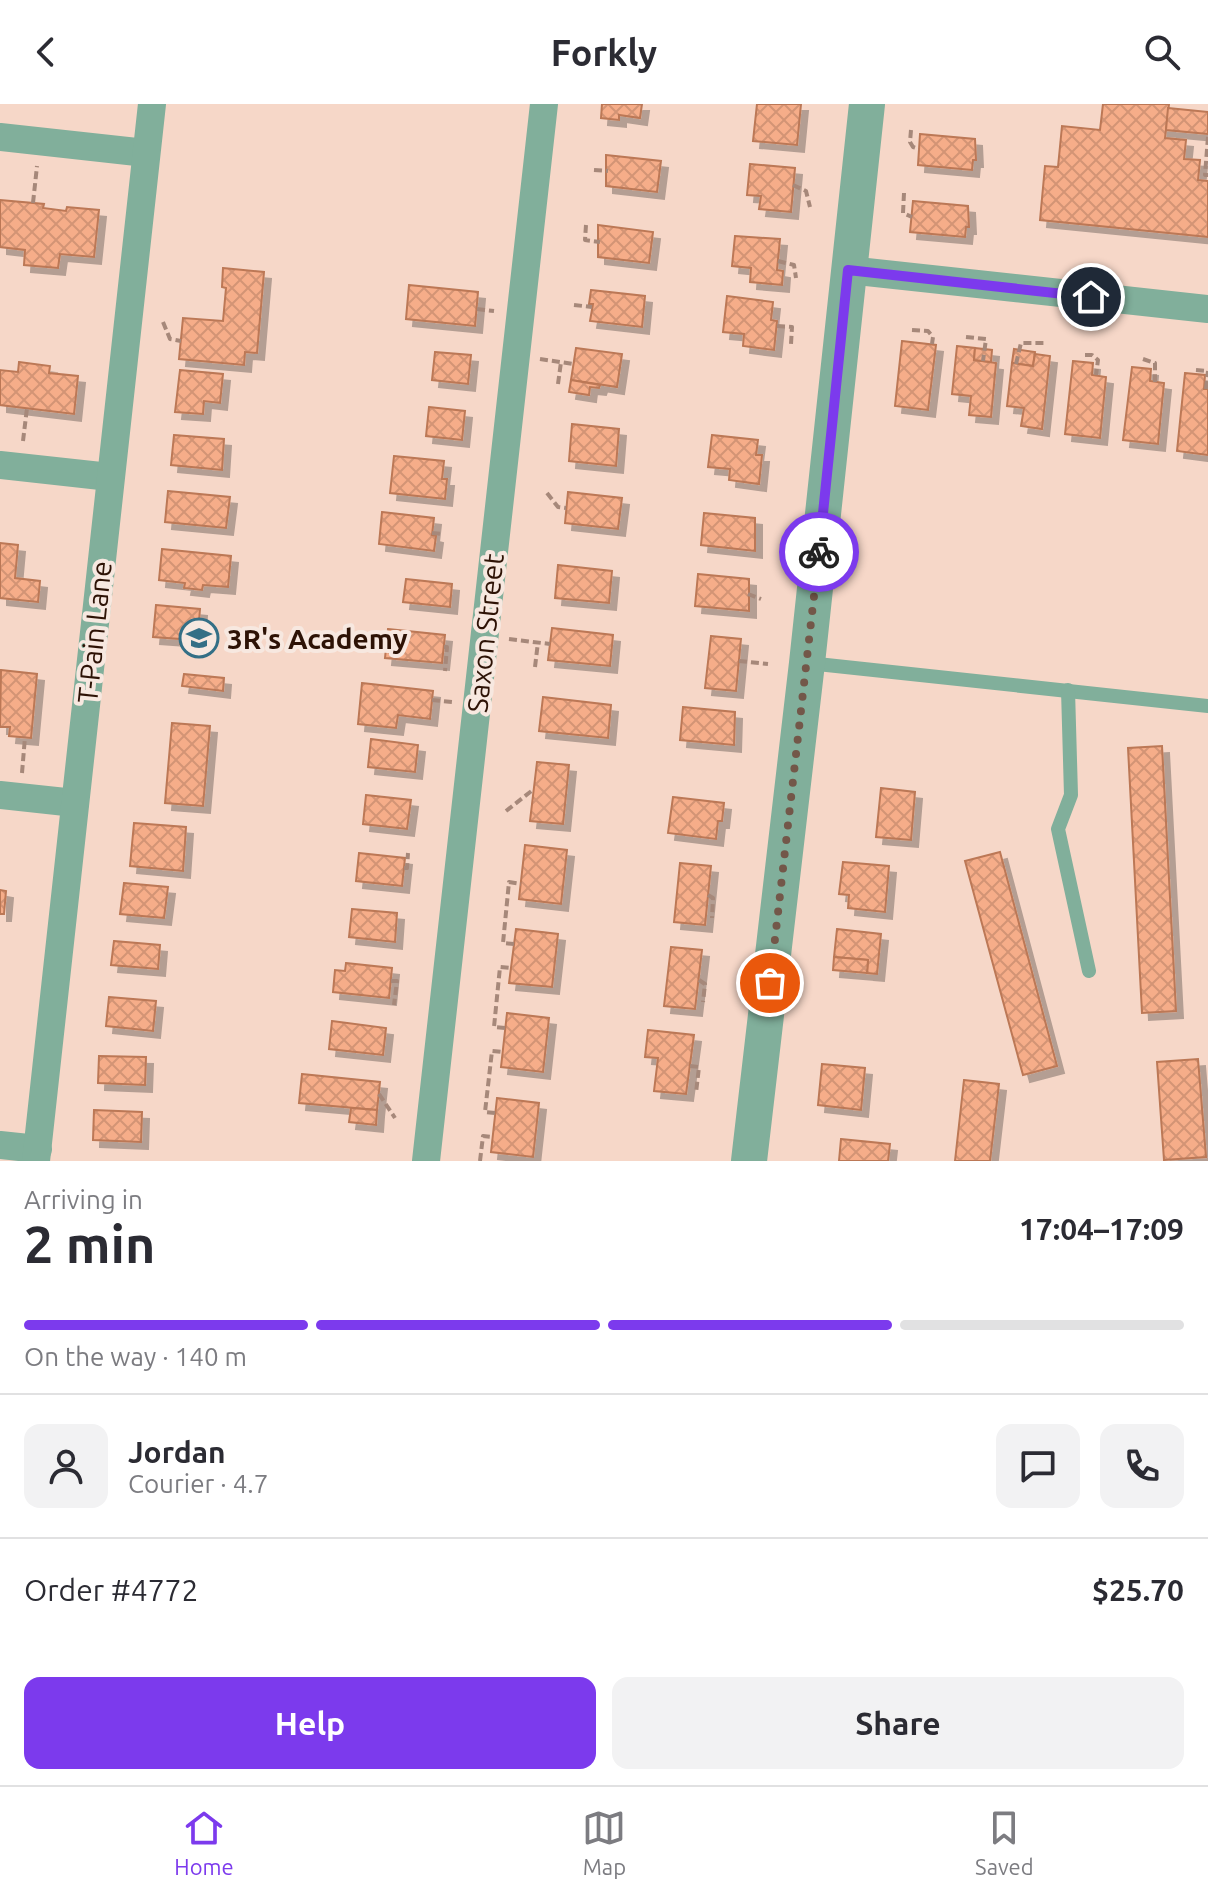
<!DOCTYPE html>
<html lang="en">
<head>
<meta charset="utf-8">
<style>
	:root { --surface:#fff; --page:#f2f2f3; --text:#2b2b33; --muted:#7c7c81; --line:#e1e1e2; --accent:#7c3aed }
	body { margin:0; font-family:Ubuntu,sans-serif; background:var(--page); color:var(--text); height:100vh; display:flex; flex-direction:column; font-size:30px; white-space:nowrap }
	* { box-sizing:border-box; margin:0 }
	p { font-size:26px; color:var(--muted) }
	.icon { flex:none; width:44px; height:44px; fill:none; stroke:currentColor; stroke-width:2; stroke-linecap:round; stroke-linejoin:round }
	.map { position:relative; height:1057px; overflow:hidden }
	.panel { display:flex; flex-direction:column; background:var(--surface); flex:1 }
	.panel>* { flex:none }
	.pin { position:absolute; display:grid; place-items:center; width:68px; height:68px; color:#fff; margin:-34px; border:4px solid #fff; border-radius:50%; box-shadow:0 2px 8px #0007 }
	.courier { position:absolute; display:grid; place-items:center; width:80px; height:80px; margin:-40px; border:6px solid #7c3aed; border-radius:50%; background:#fff; color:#222; box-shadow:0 2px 10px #0007 }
	.summary em { font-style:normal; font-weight:700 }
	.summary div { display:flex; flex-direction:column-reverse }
	.summary { display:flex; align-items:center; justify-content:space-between; height:136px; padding:0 24px }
	h1 { font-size:52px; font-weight:700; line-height:60px }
	.bar { display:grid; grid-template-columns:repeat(4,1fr); gap:12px 8px; align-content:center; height:96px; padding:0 24px }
	.bar i { height:10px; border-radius:6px; background:var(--line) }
	.bar .current { background:var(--accent) }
	.bar p { grid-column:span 4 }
	.line { display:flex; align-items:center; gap:20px; padding:0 24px; border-top:2px solid var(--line) }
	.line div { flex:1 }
	.round { display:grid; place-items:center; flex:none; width:84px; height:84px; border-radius:16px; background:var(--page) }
	.primary-button { display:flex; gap:16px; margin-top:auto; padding:16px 24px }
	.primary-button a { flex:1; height:92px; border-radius:16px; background:var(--accent); color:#fff; font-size:32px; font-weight:700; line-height:92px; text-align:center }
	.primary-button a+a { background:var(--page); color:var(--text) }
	header { display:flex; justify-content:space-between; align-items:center; height:104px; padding:0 24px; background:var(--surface); font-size:36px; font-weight:700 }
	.dock { display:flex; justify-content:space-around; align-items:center; height:112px; border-top:2px solid var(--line); background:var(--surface); font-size:22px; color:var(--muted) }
	.dock a { display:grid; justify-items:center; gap:4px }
	.dock .current { color:var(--accent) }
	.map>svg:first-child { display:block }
	.building { fill:url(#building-cross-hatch); stroke:#bc7856; stroke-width:2; filter:url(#shadow) }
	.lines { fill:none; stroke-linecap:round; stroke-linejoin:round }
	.path { stroke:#a6887a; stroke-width:4; stroke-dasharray:8 4; stroke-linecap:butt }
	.service { stroke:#81af9b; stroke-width:14 }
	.minor { stroke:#81af9b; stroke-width:28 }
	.tertiary { stroke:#81af9b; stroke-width:36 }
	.done { stroke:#735749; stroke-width:8; stroke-dasharray:0 14.4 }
	.route { stroke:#7c3aed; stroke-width:10 }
	.labels { text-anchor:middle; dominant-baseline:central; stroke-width:8; stroke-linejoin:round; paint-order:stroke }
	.street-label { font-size:28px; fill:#2d1205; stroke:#f7e8e0 }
	.poi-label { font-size:28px; font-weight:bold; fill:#2d1205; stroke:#f7e8e0; text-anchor:start }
</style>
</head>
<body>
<header><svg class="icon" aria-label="back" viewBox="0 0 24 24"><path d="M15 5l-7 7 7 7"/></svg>Forkly<svg class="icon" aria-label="search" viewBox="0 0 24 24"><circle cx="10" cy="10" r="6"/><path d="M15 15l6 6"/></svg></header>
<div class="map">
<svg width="1208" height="1057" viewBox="0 0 1208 1057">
	<defs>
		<pattern id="building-cross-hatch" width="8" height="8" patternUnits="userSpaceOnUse" patternTransform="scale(2)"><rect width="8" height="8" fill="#f6ad89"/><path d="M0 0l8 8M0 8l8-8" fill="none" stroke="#d39475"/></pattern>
		<filter id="shadow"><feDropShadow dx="7" dy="7" stdDeviation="0" flood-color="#0004"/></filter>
	</defs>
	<rect width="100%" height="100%" fill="#f6d7c8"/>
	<!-- building -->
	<g class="building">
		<polygon points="602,0 642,0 640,14 619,11 619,16 601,14"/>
		<polygon points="757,0 801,0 797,41 753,37"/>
		<polygon points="1103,0 1169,0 1165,34 1186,36 1184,55 1200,56 1198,76 1208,77 1208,133 1040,116 1045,62 1058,63 1062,22 1100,26"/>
		<polygon points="1168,4 1208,8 1208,30 1166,26"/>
		<polygon points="920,30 975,35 976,56 973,56 972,66 918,61"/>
		<polygon points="606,51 661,57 657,88 606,82"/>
		<polygon points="750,60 795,64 791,108 759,105 761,92 747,91"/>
		<polygon points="0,96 44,100 43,104 66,107 67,103 99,106 94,153 60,150 58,164 24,161 25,146 0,143"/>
		<polygon points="913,97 968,102 969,123 966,123 965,133 910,128"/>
		<polygon points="598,121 653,128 649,159 598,153"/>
		<polygon points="735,132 780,135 777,166 783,167 782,181 750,178 751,164 732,162"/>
		<polygon points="223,164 264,168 257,249 245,248 244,261 179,255 183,214 223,217 226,184 222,183"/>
		<polygon points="409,181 478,188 475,222 406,215"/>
		<polygon points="591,186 645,192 642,223 590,217 593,200 589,200"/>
		<polygon points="727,192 773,198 771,216 777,217 774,246 743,242 744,230 723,228"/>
		<polygon points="902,237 936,241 928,306 895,302"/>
		<polygon points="957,242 975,244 974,256 996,259 991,313 969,311 971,292 952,290"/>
		<polygon points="576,244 622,250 617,283 571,276"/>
		<polygon points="975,244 992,246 991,258 974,256"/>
		<polygon points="1014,245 1035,248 1033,262 1012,259"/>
		<polygon points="435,248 471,251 468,280 432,276"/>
		<polygon points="1035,250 1050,252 1042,325 1021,322 1024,304 1007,302 1012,259 1033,262"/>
		<polygon points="1073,257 1093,259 1092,271 1106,273 1100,334 1065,330"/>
		<polygon points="19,258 50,262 49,269 78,272 74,310 0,301 0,266 18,268"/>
		<polygon points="1132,263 1151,265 1150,277 1164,279 1158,340 1123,336"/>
		<polygon points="180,266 223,270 220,299 204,297 203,310 175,308"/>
		<polygon points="1185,269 1205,271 1204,285 1208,285 1208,351 1177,347"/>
		<polygon points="571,276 600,281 599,284 590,283 589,291 569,288"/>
		<polygon points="429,303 465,307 462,336 426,332"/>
		<polygon points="572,320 619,325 616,362 569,357"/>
		<polygon points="174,331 224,335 222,366 171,361"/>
		<polygon points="712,331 758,336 756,351 762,351 759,380 729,376 730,365 708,363"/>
		<polygon points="394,352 444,357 442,375 447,375 445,395 390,389"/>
		<polygon points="168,387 230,393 226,424 165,418"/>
		<polygon points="568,388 622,394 618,425 565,419"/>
		<polygon points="382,408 434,414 432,431 436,432 434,447 379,440"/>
		<polygon points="704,409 755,414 755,447 701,441"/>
		<polygon points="0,439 18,441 15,474 40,477 38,498 0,494"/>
		<polygon points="162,445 231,452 228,483 203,481 202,486 184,484 185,479 159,476"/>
		<polygon points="558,461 612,467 609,499 555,494"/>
		<polygon points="698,470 749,475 749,507 695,502"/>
		<polygon points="406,475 452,480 450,503 403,498"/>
		<polygon points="156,501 200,505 197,542 180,540 180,535 153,533"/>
		<polygon points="552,524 613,531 610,562 548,556"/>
		<polygon points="388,525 445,531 442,559 385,554"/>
		<polygon points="711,532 741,535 736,587 705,584"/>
		<polygon points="1,566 37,570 31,634 9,632 10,623 0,623"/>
		<polygon points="184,570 224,574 223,587 182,582"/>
		<polygon points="362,579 433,587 430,615 398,611 396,624 358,620"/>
		<polygon points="543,593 611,601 608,634 539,627"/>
		<polygon points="683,603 735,608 734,641 680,636"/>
		<polygon points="172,619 210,622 203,702 165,699"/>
		<polygon points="371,635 418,641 415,668 368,663"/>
		<polygon points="1162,642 1176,907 1142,909 1128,644"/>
		<polygon points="537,658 569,661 563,720 530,717"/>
		<polygon points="881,684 915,688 911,736 876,733"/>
		<polygon points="366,691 411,696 407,725 363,720"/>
		<polygon points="673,693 724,699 722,717 718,717 716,735 668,729"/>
		<polygon points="134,719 186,723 183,767 130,762"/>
		<polygon points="525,741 567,746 561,800 519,795"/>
		<polygon points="1000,748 1057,962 1023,971 965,757"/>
		<polygon points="359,749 405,754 402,782 356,777"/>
		<polygon points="843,758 889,762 885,808 848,804 849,791 839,790"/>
		<polygon points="680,759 711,762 705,821 674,818"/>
		<polygon points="124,779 168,783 164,814 120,810"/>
		<polygon points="0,786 6,787 4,810 0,810"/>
		<polygon points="352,805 397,809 395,838 349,833"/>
		<polygon points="516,825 558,830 552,883 509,879"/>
		<polygon points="837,825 881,830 877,870 867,869 868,856 834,853"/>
		<polygon points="114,837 160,841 158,865 111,861"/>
		<polygon points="671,843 702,846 695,905 664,902"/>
		<polygon points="834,853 868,856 867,869 833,866"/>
		<polygon points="346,859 392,864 389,894 333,888 335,866 345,867"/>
		<polygon points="109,893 156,897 153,927 106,922"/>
		<polygon points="507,909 549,914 543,968 501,963"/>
		<polygon points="332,917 386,924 383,951 329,945"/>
		<polygon points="648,926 694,931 686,990 654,987 658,954 645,953"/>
		<polygon points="99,952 146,953 145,981 98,979"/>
		<polygon points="1198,955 1206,1053 1164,1056 1157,958"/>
		<polygon points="822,960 865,964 861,1006 818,1001"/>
		<polygon points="302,970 380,978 377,1006 299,999"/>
		<polygon points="964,976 999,980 990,1057 955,1057"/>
		<polygon points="497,994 539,999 533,1053 491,1048"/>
		<polygon points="351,1004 377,1006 376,1021 349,1018"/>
		<polygon points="94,1006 142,1008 141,1038 93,1036"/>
		<polygon points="841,1035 890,1040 888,1057 839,1057"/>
	</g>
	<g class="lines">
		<!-- path -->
		<g class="path">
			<polyline points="911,26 910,38 913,43 919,45"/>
			<polyline points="1208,33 1205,71 1208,71"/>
			<polyline points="594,66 608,67"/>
			<polyline points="793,81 806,87 810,103"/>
			<polyline points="904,89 903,109 912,113"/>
			<polyline points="33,99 37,62"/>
			<polyline points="586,121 585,136 600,138"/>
			<polyline points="778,157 794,161 796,174"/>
			<polyline points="574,201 592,203"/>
			<polyline points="477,205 494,207"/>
			<polyline points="163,218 170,235 181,237"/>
			<polyline points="777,222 792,223 791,240"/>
			<polyline points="912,226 928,227 933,233 932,240"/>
			<polyline points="966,233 986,235 983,257"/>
			<polyline points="1085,251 1092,251 1098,256 1096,271"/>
			<polyline points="540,255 573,260"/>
			<polyline points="1143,255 1155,259 1155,278"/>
			<polyline points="1016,260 1021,239 1044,239"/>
			<polyline points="1196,266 1208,267"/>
			<polyline points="558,280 561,258"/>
			<polyline points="1206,285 1208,267"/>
			<polyline points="23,337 27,304"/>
			<polyline points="547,389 558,403 566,404"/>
			<polyline points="432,429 443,430"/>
			<polyline points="748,490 761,495"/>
			<polyline points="509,535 550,540"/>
			<polyline points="444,543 447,543 445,567"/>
			<polyline points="739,557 768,560"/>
			<polyline points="535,563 538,538"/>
			<polyline points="432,596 453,598"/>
			<polyline points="22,669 25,633"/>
			<polyline points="506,707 534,685"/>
			<polyline points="404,764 407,764 408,749"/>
			<polyline points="708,791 713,794 712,814"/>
			<polyline points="514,840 503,839 509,778 521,780"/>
			<polyline points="699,876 705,880 703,898"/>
			<polyline points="391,877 397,877 394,901"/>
			<polyline points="505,924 494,923 500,863 511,864"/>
			<polyline points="690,962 699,963 696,989"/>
			<polyline points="379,990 395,1014"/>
			<polyline points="495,1009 485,1008 492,947 502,948"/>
			<polyline points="480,1057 483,1032 493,1033"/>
		</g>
		<!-- service -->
		<g class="service">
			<polyline points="808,559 1208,602"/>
			<polyline points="1068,586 1071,691 1058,725 1089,867"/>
		</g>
		<!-- minor -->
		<g class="minor">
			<polyline points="0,33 146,49"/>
			<polyline points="848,166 1208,205"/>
			<polyline points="0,361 110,373"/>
			<polyline points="0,691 75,699"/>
			<polyline points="0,1041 38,1045"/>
			<polyline points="36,1057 152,0"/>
			<polyline points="426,1057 544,0"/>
		</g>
		<!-- tertiary -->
		<polyline class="tertiary" points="749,1057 807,559 867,0"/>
	</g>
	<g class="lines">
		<!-- done -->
		<polyline class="done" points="770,879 819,448"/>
		<!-- route -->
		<polyline class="route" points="819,448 848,166 1091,193"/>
	</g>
	<!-- icons -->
	<defs>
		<g id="school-ring" transform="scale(2)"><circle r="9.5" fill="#f7e8e0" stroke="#336f86" stroke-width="1.5"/><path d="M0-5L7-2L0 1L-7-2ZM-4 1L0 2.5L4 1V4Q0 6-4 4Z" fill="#336f86"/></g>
	</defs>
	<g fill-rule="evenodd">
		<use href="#school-ring" x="199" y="534"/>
	</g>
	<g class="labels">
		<!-- street labels -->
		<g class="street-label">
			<text transform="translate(94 528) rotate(-84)">T-Pain Lane</text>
			<text transform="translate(485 529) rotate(-84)">Saxon Street</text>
		</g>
		<!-- poi labels -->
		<g class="poi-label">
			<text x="227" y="534">3R's Academy</text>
		</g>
	</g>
</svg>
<div class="pin" style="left:770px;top:879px;background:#ea580c"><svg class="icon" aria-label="bag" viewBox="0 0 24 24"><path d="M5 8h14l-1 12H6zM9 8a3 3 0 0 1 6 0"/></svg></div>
<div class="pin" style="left:1091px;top:193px;background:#1f2937"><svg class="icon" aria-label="home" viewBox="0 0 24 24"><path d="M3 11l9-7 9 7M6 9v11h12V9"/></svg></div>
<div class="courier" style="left:819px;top:448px"><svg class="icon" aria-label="bike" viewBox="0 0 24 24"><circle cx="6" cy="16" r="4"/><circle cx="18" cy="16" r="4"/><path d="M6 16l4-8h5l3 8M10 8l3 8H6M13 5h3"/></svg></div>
</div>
<section class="panel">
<div class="summary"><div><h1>2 min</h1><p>Arriving in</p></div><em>17:04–17:09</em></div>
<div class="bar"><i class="current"></i><i class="current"></i><i class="current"></i><i></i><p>On the way · 140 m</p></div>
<div class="line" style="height:144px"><a class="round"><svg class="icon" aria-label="person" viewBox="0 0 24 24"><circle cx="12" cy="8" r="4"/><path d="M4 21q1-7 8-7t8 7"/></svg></a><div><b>Jordan</b><p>Courier · 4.7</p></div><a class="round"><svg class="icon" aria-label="chat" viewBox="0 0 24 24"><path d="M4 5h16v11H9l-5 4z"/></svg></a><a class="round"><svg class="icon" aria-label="phone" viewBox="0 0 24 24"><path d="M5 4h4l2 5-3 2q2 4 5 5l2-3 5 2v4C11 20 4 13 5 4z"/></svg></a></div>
<div class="line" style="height:104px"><div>Order #4772</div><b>$25.70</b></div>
<div class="primary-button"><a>Help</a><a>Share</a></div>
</section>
<nav class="dock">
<a class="current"><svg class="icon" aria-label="home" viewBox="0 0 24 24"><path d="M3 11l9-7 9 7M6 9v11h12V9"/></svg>Home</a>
<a><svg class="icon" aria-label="map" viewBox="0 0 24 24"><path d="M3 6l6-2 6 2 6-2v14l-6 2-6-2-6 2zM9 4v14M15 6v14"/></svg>Map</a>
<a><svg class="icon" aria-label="saved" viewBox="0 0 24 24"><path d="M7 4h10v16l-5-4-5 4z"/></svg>Saved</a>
</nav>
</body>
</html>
